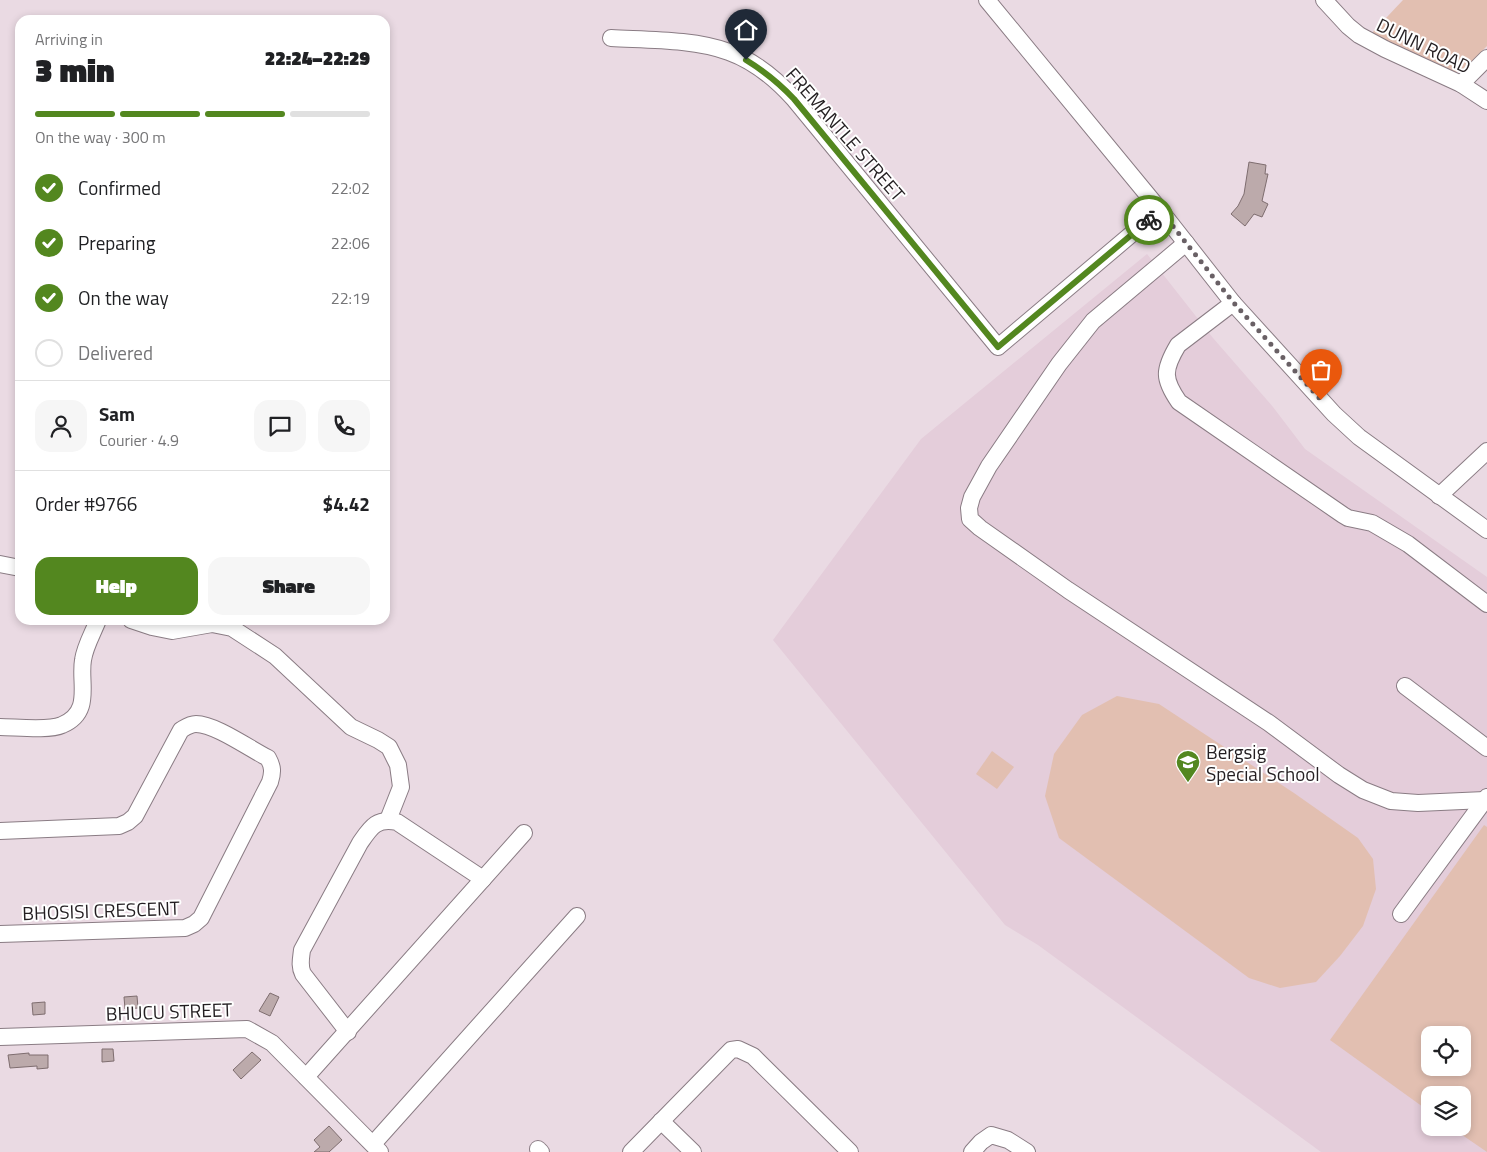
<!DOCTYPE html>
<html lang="en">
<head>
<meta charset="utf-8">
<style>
	:root { --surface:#fff; --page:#f6f6f6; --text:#202124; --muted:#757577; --line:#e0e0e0; --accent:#53871f }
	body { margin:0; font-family:"Titillium Web",sans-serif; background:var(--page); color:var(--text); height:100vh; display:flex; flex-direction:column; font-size:19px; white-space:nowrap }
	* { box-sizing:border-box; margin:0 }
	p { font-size:16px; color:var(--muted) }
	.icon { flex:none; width:28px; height:28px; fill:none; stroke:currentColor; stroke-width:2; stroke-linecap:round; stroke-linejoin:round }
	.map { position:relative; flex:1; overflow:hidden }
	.drawer { position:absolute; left:15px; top:15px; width:375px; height:610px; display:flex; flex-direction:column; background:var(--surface); border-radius:15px; box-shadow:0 2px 8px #0003 }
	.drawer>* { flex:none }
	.fabs { position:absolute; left:1421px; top:1026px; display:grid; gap:10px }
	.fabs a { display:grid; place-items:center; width:50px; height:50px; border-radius:10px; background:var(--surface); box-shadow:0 2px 8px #0003; font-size:25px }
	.pin { position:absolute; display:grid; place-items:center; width:42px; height:42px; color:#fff; margin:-51px -21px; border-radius:50% 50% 50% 0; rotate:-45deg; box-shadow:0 0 5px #0007 }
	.pin .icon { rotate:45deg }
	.courier { position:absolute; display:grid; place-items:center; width:50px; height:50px; margin:-25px; border:4px solid #53871f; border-radius:50%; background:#fff; color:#222; box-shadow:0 1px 6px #0007 }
	.head em { font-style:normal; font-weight:800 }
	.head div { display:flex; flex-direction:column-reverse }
	.head { display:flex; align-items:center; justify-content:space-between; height:85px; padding:0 20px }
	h1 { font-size:32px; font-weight:800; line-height:38px }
	.bar { display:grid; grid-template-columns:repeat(4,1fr); gap:8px 5px; align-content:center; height:60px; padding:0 20px }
	.bar i { height:6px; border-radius:4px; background:var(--line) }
	.bar .current { background:var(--accent) }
	.bar p { grid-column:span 4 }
	.line { display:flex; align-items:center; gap:12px; padding:0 20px; border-top:1px solid var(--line) }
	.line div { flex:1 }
	.round { display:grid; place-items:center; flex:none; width:52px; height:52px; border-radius:15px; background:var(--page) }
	ol { padding:0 20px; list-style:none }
	li { display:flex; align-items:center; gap:15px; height:55px }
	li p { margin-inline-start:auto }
	li .icon { padding:5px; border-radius:50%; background:var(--accent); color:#fff; stroke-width:4 }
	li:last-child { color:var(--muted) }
	li i { width:28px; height:28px; border:2px solid var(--line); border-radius:50% }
	.cta { display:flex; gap:10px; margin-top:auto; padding:10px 20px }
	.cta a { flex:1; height:58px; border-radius:15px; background:var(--accent); color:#fff; font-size:20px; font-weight:800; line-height:58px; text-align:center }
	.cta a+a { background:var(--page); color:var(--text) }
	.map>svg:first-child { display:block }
	.built { fill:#e4cdda; fill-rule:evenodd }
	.green { fill:#e2bfb1; fill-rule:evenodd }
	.building { fill:#bcaaab; stroke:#7e6d6f }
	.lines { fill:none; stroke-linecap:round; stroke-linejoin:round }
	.minor-casing { stroke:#8a7c84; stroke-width:18 }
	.minor { stroke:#fff; stroke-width:16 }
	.done { stroke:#696065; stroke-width:5; stroke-dasharray:0 9 }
	.route { stroke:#53871f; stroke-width:6 }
	.labels { text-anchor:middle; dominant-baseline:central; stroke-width:4; stroke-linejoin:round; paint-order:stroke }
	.street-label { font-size:19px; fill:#231e21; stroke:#fff }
	.poi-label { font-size:19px; fill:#231e21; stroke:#fff; text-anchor:start }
</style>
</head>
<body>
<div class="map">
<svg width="1487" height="1152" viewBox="0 0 1487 1152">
	<rect width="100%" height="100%" fill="#eadae3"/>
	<!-- built -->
	<path class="built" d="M1147 254 1213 338 1273 407 1305 449 1487 577V1152H1321L1038 945 1005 925 773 640 921 439ZM1430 1035H1462V1068H1430ZM1430 1095H1462V1128H1430Z"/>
	<!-- green -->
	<g class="green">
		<polygon points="1403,0 1487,0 1487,46 1465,68 1453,74 1370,35"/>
		<polygon points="1117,696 1159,704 1294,793 1358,838 1373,859 1376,889 1363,926 1340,956 1316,982 1280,988 1249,978 1059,838 1045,796 1054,754 1082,715"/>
		<polygon points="992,751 1014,767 997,789 976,774"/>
		<path d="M1484 825 1487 827V1152L1452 1128H1462V1095H1430V1112L1330 1040ZM1430 1035H1462V1068H1430Z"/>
	</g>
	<!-- building -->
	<g class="building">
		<polygon points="1249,162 1266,165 1265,174 1268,174 1262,201 1268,204 1262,217 1254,214 1245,226 1231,214 1238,206 1244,194"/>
		<polygon points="270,993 279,997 270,1016 259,1011"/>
		<polygon points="137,996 138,1008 125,1009 124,997"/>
		<polygon points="45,1002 45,1014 33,1015 32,1003"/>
		<polygon points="102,1049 113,1049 114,1061 102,1062"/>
		<polygon points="252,1052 261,1060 241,1079 233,1070"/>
		<polygon points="29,1053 29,1055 48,1055 48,1068 37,1069 37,1066 10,1068 8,1055"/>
		<polygon points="329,1126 342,1140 329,1152 314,1152 320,1147 314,1140"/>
	</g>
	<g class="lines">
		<!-- minor casing -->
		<g class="minor-casing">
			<g id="minor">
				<polyline points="987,0 1160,210 1233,303 1334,414 1359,437 1487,530"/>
				<polyline points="1324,0 1348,26 1359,35 1385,49 1461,84 1487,101"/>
				<path d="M611 38C647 40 695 39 729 52 754 61 776 79 794 99L998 347 1160 210"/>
				<polyline points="1461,84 1487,58"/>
				<polyline points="1186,243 1093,321 1059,364 989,466 972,497 969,508 970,519 980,528 1068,590 1269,723 1339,775 1363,790 1391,801 1418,803 1485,800"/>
				<path d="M1233 303 1178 345C1163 370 1163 379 1179 402L1343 515 1348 518 1372 523 1408 544 1487 604"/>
				<polyline points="1439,496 1487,451"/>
				<polyline points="0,564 20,568"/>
				<polyline points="131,620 152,627 172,631 212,624 232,628 275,656 351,727 378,740 389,747 398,765 401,787 388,820"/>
				<polyline points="1405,686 1487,748"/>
				<path d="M0 727C15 727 49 731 62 725 93 712 79 683 83 660 85 646 93 633 98 620"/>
				<path d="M0 831 119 826 128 822 135 816 181 730C186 727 190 724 196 724 215 724 250 749 268 758 273 767 273 772 270 782L201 918 194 924 185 928 0 934"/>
				<polyline points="1401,914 1487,797"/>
				<path d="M348 1032 303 974C299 966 301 959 302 950L360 843C371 827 376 818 397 822L483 879"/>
				<polyline points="0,1037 247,1029 272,1043 380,1152"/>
				<polyline points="306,1077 524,833"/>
				<polyline points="661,1121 693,1152"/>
				<polyline points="373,1144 577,916"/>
				<polyline points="538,1149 541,1152"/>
				<polyline points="631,1152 731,1050 738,1049 753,1056 850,1152"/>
				<polyline points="972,1152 981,1142 991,1135 1008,1140 1027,1152"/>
			</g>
		</g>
		<!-- minor -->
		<use href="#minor" class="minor"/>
	</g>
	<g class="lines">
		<!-- done -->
		<polyline class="done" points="1149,220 1160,210 1233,302 1321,400"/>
		<!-- route -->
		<path class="route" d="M746 60C764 71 779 83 794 99L998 347 1149 220"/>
	</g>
	<!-- icons -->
	<defs>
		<g id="school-pin" transform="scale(1.25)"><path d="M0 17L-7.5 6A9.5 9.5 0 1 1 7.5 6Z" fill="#53871f" stroke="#fff"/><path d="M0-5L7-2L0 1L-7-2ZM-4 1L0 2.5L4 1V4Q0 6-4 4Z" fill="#fff"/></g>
	</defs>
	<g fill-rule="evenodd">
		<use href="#school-pin" x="1188" y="762"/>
	</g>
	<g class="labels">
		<!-- street labels -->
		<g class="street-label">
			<text transform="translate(1424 45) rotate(26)">DUNN ROAD</text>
			<text transform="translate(846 134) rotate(49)">FREMANTLE STREET</text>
			<text transform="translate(101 910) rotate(-2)">BHOSISI CRESCENT</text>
			<text transform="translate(169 1011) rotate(-2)">BHUCU STREET</text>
		</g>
		<!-- poi labels -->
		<g class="poi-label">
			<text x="1206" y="751">Bergsig<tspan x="1206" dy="22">Special School</tspan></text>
		</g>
	</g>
</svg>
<div class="fabs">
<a><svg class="icon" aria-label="locate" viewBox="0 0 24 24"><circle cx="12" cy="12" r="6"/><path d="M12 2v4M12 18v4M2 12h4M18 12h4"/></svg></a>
<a><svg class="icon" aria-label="layers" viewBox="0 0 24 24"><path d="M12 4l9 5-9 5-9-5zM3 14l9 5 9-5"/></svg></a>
</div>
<div class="pin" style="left:1321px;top:400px;background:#ea580c"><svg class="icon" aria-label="bag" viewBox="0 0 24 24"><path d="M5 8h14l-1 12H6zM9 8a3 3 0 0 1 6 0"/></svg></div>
<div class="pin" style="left:746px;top:60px;background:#1f2937"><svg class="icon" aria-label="home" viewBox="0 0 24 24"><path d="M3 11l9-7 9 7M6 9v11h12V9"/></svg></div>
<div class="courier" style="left:1149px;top:220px"><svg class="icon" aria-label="bike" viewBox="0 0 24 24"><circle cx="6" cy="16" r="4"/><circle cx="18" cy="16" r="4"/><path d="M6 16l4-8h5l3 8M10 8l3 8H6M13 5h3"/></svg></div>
<section class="drawer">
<div class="head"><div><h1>3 min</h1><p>Arriving in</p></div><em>22:24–22:29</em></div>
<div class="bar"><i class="current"></i><i class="current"></i><i class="current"></i><i></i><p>On the way · 300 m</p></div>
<ol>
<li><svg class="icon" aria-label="check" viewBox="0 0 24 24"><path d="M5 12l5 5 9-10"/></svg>Confirmed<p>22:02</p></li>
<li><svg class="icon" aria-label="check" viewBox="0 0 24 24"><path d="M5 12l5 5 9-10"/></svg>Preparing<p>22:06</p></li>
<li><svg class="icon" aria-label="check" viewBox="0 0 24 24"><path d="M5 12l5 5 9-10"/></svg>On the way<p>22:19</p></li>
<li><i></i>Delivered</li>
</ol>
<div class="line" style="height:90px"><a class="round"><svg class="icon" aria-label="person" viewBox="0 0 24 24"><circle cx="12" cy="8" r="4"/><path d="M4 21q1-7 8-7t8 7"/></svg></a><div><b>Sam</b><p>Courier · 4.9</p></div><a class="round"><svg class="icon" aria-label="chat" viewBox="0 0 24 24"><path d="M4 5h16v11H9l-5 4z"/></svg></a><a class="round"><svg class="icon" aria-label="phone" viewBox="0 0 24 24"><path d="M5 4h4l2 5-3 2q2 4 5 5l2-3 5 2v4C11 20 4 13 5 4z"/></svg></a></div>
<div class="line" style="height:65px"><div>Order #9766</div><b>$4.42</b></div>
<div class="cta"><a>Help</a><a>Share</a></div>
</section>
</div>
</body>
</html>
